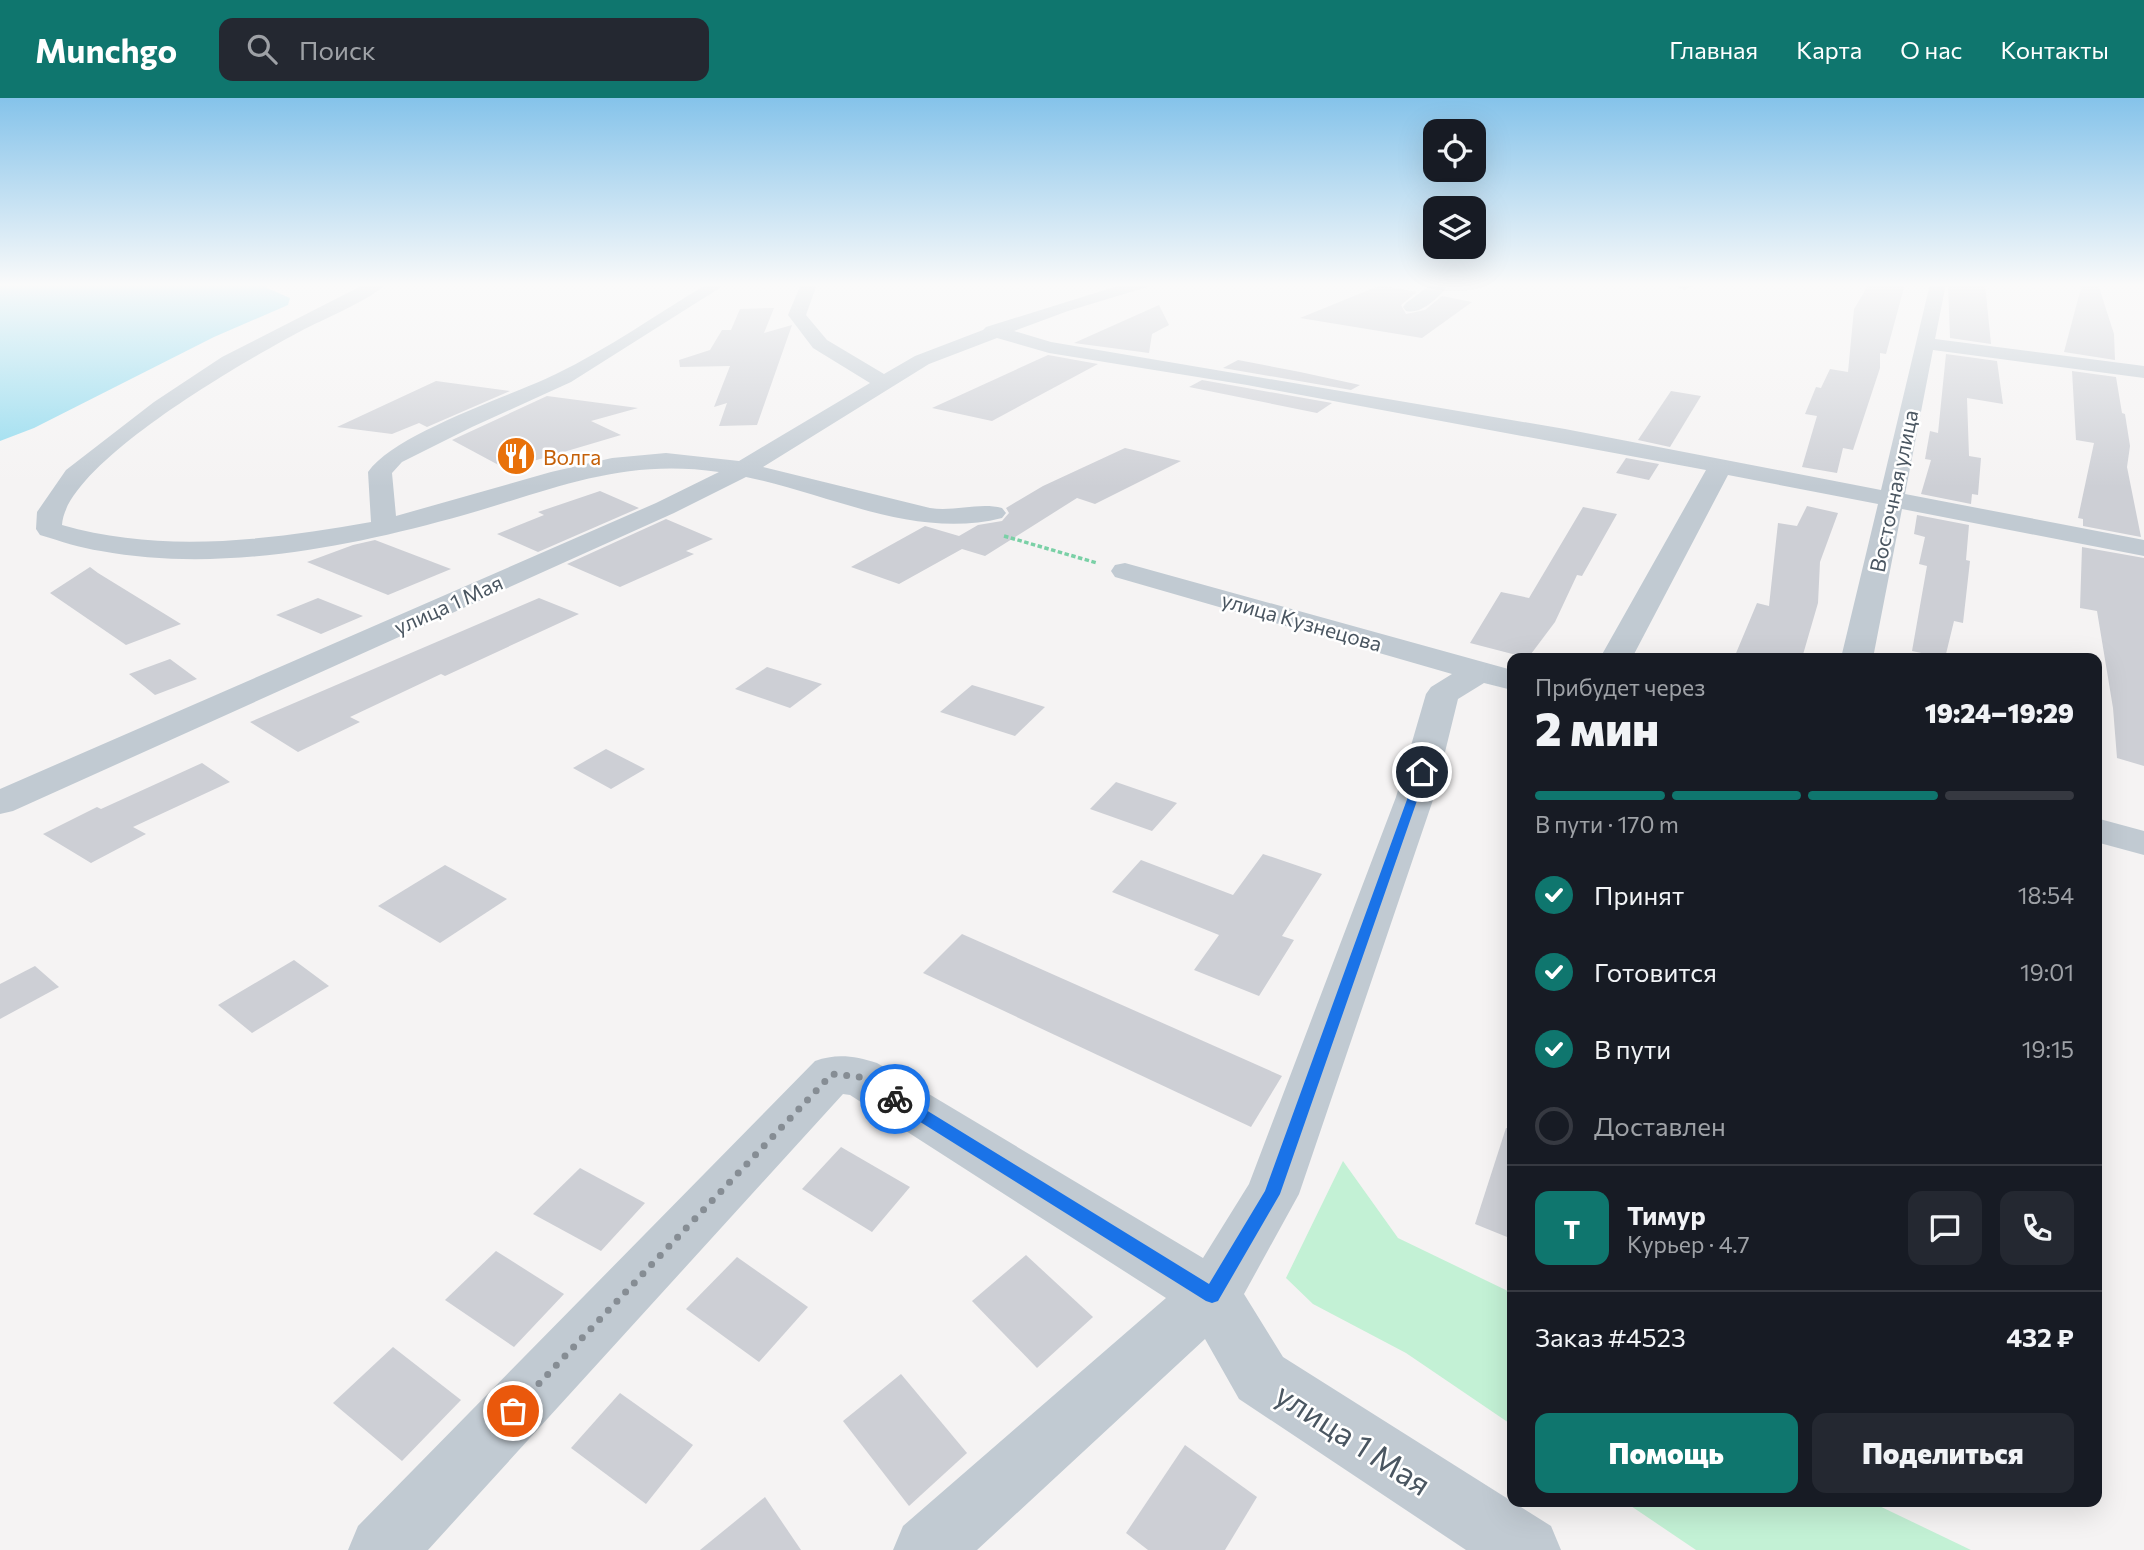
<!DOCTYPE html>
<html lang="ru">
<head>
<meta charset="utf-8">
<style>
	:root { --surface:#171b24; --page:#242831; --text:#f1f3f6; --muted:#9ea1a6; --line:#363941; --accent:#0f766e }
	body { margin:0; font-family:Commissioner,sans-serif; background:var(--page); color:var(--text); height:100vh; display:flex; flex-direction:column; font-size:26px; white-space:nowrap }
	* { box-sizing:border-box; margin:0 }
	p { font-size:23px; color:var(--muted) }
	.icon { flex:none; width:38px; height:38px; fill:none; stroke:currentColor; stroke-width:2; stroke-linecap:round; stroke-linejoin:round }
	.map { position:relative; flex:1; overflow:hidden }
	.side { position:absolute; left:1507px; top:555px; width:595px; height:854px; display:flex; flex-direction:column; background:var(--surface); border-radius:14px; box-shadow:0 7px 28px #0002 }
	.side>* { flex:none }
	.controls { position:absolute; left:1423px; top:21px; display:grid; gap:14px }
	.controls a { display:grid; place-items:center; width:63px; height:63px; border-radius:14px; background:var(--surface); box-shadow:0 7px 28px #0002; font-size:35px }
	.pin { position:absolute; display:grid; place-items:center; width:60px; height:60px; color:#fff; margin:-30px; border:4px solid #fff; border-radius:50%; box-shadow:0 2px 7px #0007 }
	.courier { position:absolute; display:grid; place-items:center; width:70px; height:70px; margin:-35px; border:5px solid #1a73e8; border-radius:50%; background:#fff; color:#222; box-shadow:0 2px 9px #0007 }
	.head em { font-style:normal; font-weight:800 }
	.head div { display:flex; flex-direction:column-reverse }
	.head { display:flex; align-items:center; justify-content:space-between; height:119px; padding:0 28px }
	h1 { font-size:46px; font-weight:800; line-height:52px }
	.bar { display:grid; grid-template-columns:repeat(4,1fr); gap:10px 7px; align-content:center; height:84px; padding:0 28px }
	.bar i { height:9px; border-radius:5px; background:var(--line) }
	.bar .on { background:var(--accent) }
	.bar p { grid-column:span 4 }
	.line { display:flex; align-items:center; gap:18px; padding:0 28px; border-top:2px solid var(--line) }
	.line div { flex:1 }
	.round { display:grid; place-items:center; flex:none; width:74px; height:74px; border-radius:14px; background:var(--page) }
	ol { padding:0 28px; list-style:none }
	li { display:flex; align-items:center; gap:21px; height:77px }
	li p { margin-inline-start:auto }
	li .icon { padding:7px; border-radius:50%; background:var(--accent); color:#fff; stroke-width:4 }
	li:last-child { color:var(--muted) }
	li i { width:38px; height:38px; border:4px solid var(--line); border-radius:50% }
	.action { display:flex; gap:14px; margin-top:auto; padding:14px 28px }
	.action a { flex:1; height:80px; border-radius:14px; background:var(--accent); color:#fff; font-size:28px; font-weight:800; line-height:80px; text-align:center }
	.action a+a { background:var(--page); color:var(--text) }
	header { display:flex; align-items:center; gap:42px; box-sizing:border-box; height:98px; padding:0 35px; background:var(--accent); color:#fff }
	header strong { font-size:33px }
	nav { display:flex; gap:38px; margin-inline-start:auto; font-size:24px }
	.search { width:490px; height:63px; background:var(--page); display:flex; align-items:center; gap:18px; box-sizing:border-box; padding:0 24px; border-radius:14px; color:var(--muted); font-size:26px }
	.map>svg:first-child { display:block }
	.green { fill:#c3f1d5 }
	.water { fill:#90daee }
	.building { fill:#cdcfd5 }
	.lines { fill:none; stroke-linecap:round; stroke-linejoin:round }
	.path { stroke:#7ad0a6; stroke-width:3.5; stroke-dasharray:4.5 2.5; stroke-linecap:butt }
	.minor { fill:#c1cad2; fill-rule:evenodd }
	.route { fill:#1a73e8 }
	.done { stroke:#868d94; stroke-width:7; stroke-dasharray:0 12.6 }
	.labels { text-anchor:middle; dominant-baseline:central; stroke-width:5; stroke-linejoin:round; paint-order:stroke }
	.far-food-label { font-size:21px; fill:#c56008; stroke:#fff; text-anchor:start }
	.far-street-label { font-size:21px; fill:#4a5661; stroke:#fff }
	.near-street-label { font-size:32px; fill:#4a5661; stroke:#fff }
</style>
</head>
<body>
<header>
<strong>Munchgo</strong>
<div class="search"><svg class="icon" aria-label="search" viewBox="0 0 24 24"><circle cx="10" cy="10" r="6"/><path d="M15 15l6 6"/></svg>Поиск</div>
<nav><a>Главная</a><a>Карта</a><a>О нас</a><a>Контакты</a></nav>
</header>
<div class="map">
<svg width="2144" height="1452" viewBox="0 0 2144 1452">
	<rect width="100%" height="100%" fill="#f5f3f3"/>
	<!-- green -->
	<g class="green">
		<polygon points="1343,1063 1398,1140 1512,1195 1512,1327 1406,1255 1313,1206 1286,1180"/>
		<polygon points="1625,1404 1871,1404 1971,1452 1696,1452"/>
	</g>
	<!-- water -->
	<polygon class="water" points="0,186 270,186 266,187 267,190 290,200 288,207 214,239 34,330 0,343"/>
	<!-- building -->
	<g class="building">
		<polygon points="1869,186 1905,186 1886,256 1880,255 1880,270 1853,352 1843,350 1837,375 1802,369 1817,318 1805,316 1816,289 1821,290 1830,271 1848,274 1854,211"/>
		<polygon points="1948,186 1985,186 1991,246 1950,240"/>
		<polygon points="2082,186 2098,186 2114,236 2115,262 2064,254"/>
		<polygon points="1381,187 1417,194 1401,207 1406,216 1425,212 1442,198 1472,204 1422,240 1300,220"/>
		<polygon points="1159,207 1169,227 1152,236 1149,255 1074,245"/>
		<polygon points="774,210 764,235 792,227 757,327 719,328 727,305 714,309 730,268 680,269 679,262 710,252 722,232 731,232 740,211"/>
		<polygon points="1946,256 1997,263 2003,306 1967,300 1969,358 1981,360 1978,397 1972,396 1971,406 1921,396 1931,362 1925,361 1930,333 1938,335"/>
		<polygon points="1048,257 1098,266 992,323 932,310"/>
		<polygon points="1238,262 1300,274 1360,287 1351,292 1223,270"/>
		<polygon points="2072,273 2116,279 2122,315 2125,316 2130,348 2127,369 2141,439 2083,428 2083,421 2078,420 2094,345 2076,342"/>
		<polygon points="1202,282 1247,290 1332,305 1317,315 1189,289"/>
		<polygon points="436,283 510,293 427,329 419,325 392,336 337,329"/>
		<polygon points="1671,293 1701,298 1670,349 1638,342"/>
		<polygon points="547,298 638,310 591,323 621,337 506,371 452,342"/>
		<polygon points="1125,350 1181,363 1095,406 1077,400 985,458 962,451 899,486 851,469 925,428 959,438 978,427 1002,423 1009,415 1006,410 1043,388"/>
		<polygon points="1626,360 1659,366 1649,382 1616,375"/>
		<polygon points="600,393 639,410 538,454 497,436 544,417 538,414"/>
		<polygon points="1807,408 1838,415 1820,464 1818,505 1802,560 1734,560 1757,505 1769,508 1778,425 1797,428"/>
		<polygon points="1583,409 1617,416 1582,478 1577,477 1555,524 1528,560 1470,545 1501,494 1529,500"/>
		<polygon points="1917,417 1969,427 1966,462 1970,463 1963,525 1954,523 1945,560 1912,553 1927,468 1919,466 1925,439 1914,436"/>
		<polygon points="666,421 713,441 686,453 694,456 620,489 567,466"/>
		<polygon points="375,442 451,471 388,497 307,464 353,447"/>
		<polygon points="2082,449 2144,460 2144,668 2117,660 2113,610 2097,513 2080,510"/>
		<polygon points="90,469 98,475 181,526 126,547 50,495"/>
		<polygon points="318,500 363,518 321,536 276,517"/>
		<polygon points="539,500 579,516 445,578 441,576 350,619 360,624 298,654 250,624"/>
		<polygon points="170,561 197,581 155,597 129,576"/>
		<polygon points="767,569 822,586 790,610 735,591"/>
		<polygon points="972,587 1045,609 1015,638 940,614"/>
		<polygon points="606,651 645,671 611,691 573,670"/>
		<polygon points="202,665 230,684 133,729 146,736 91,765 43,736 97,709 101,711"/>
		<polygon points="1116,684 1177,705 1152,733 1090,711"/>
		<polygon points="1263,756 1322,776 1282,838 1294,842 1259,898 1194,872 1219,837 1112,794 1141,762 1233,797"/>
		<polygon points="445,767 507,801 440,845 378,808"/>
		<polygon points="962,836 1282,978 1251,1029 923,875"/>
		<polygon points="294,862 329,888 252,935 218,907"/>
		<polygon points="35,868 59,889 0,921 0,886"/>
		<polygon points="1506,1030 1512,1031 1512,1141 1475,1126"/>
		<polygon points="841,1049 910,1089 872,1134 802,1091"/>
		<polygon points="580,1070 645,1105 601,1153 533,1116"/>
		<polygon points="496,1153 564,1196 514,1249 445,1202"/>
		<polygon points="1026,1157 1093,1219 1037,1270 972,1203"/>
		<polygon points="737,1159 808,1209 759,1264 686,1211"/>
		<polygon points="393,1249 461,1302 402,1363 333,1305"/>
		<polygon points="901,1276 967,1355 909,1408 843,1323"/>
		<polygon points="620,1295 693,1347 646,1406 571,1350"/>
		<polygon points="1185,1347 1257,1399 1225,1452 1148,1452 1126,1435"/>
		<polygon points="765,1399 801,1452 700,1452"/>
	</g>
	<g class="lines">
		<!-- path -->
		<polyline class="path" points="1004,438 1097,465"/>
		<!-- minor -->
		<g class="minor">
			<path d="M365 186H385C373 201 321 222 301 233 248 261 65 365 62 427 163 456 269 442 371 424L368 374C395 335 509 299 556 276 608 251 657 216 707 186H726L571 284 472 329 402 364 392 375 396 418 551 374 612 360 666 355 739 363 870 285 813 250 791 221 788 217 801 186H817L806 217 827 242 884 276 915 258 983 232 986 229 1124 186H1149L1147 189 1068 213 1014 233 1051 244 1565 331 1881 392 1930 186H1946L1935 241 2144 268V280L1933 252 1905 396 2144 442V458L1902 411 1873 560H1841L1878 406 1728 377 1632 560H1600L1706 372 1247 287 1049 255 997 240 929 266 763 369 930 410C954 414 979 404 1002 410L1006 415 1002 420C916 442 829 396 746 379L674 415 13 713 0 716V691L656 405 719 374C622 360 555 391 464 417 350 449 220 475 101 453 80 450 60 443 40 437L36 431 37 414 66 372 154 304 222 259Z"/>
			<path d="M1432 186H1449C1440 198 1422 217 1406 213L1403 209 1406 205Z"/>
			<polygon points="1678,186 1695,186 1685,192 1679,190"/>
			<path d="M1125 465 1512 572V592L1484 585 1458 601 1434 699 1299 1096 1244 1196 1283 1259 1551 1428 1561 1452H1466L1239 1301 1205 1241 977 1452H893L903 1428 1166 1200 850 997 843 996 428 1452H348L358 1428 815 963C837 955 855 958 877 965L1203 1160 1249 1086 1396 699 1426 596 1431 589 1452 576 1115 479 1111 473 1115 467Z"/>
			<polygon points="2096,720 2144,733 2144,757 2096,744"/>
		</g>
	</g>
	<!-- sky -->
	<linearGradient id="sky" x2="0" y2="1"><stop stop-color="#85c3ea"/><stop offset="0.48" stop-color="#fafafa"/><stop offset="1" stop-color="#fafafa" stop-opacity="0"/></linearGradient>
	<rect width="2144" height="389" fill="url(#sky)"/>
	<!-- route -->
	<polygon class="route" points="1422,670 1427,674 1280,1096 1218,1203 1212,1205 1206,1203 890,1005 888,1001 890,996 900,996 1209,1186 1265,1093 1417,674"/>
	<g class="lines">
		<!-- done -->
		<polyline class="done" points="513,1313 832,976 860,979 895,1001"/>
	</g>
	<!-- icons -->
	<defs>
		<g id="restaurant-disc" transform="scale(2.0125)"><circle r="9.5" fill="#e8710a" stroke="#fff"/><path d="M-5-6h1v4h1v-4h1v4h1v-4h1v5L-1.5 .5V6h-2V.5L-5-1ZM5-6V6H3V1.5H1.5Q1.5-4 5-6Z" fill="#fff"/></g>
	</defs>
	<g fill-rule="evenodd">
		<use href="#restaurant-disc" x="516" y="358"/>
	</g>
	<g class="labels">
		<!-- far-food labels -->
		<g class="far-food-label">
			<text x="543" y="358">Волга</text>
		</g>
		<!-- far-street labels -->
		<g class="far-street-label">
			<text transform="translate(1893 393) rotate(-78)">Восточная улица</text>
			<text transform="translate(448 506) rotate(-24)">улица 1 Мая</text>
			<text transform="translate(1302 523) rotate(16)">улица Кузнецова</text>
		</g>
		<!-- near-street labels -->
		<g class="near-street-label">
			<text transform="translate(1354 1340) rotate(33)">улица 1 Мая</text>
		</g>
	</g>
</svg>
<div class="controls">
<a><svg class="icon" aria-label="locate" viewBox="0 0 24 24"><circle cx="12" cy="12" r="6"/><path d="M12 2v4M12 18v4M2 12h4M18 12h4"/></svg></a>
<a><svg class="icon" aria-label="layers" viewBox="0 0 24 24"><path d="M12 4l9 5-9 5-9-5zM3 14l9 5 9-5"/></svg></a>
</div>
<div class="pin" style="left:513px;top:1313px;background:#ea580c"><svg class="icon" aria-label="bag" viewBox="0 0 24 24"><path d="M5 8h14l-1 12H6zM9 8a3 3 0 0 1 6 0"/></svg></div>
<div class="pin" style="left:1422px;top:674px;background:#1f2937"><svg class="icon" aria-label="home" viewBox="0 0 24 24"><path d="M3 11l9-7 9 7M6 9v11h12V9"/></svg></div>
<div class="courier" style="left:895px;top:1001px"><svg class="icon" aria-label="bike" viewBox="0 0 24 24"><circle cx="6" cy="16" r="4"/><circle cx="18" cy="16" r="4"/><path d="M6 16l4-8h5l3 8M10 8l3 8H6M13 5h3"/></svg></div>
<section class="side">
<div class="head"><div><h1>2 мин</h1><p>Прибудет через</p></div><em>19:24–19:29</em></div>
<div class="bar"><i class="on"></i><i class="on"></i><i class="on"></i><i></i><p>В пути · 170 m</p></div>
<ol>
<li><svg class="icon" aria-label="check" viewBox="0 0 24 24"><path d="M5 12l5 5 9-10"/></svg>Принят<p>18:54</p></li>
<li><svg class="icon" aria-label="check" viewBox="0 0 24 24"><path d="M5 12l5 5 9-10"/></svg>Готовится<p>19:01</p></li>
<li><svg class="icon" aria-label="check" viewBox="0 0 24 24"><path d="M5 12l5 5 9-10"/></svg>В пути<p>19:15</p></li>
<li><i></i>Доставлен</li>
</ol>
<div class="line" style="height:126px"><b class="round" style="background:var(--accent);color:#fff">Т</b><div><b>Тимур</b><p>Курьер · 4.7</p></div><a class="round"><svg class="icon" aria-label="chat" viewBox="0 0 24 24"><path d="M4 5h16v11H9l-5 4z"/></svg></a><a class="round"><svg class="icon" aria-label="phone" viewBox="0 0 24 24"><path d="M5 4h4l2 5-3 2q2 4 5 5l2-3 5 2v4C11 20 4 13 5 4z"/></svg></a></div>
<div class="line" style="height:91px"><div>Заказ #4523</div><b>432 ₽</b></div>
<div class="action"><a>Помощь</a><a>Поделиться</a></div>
</section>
</div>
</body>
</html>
